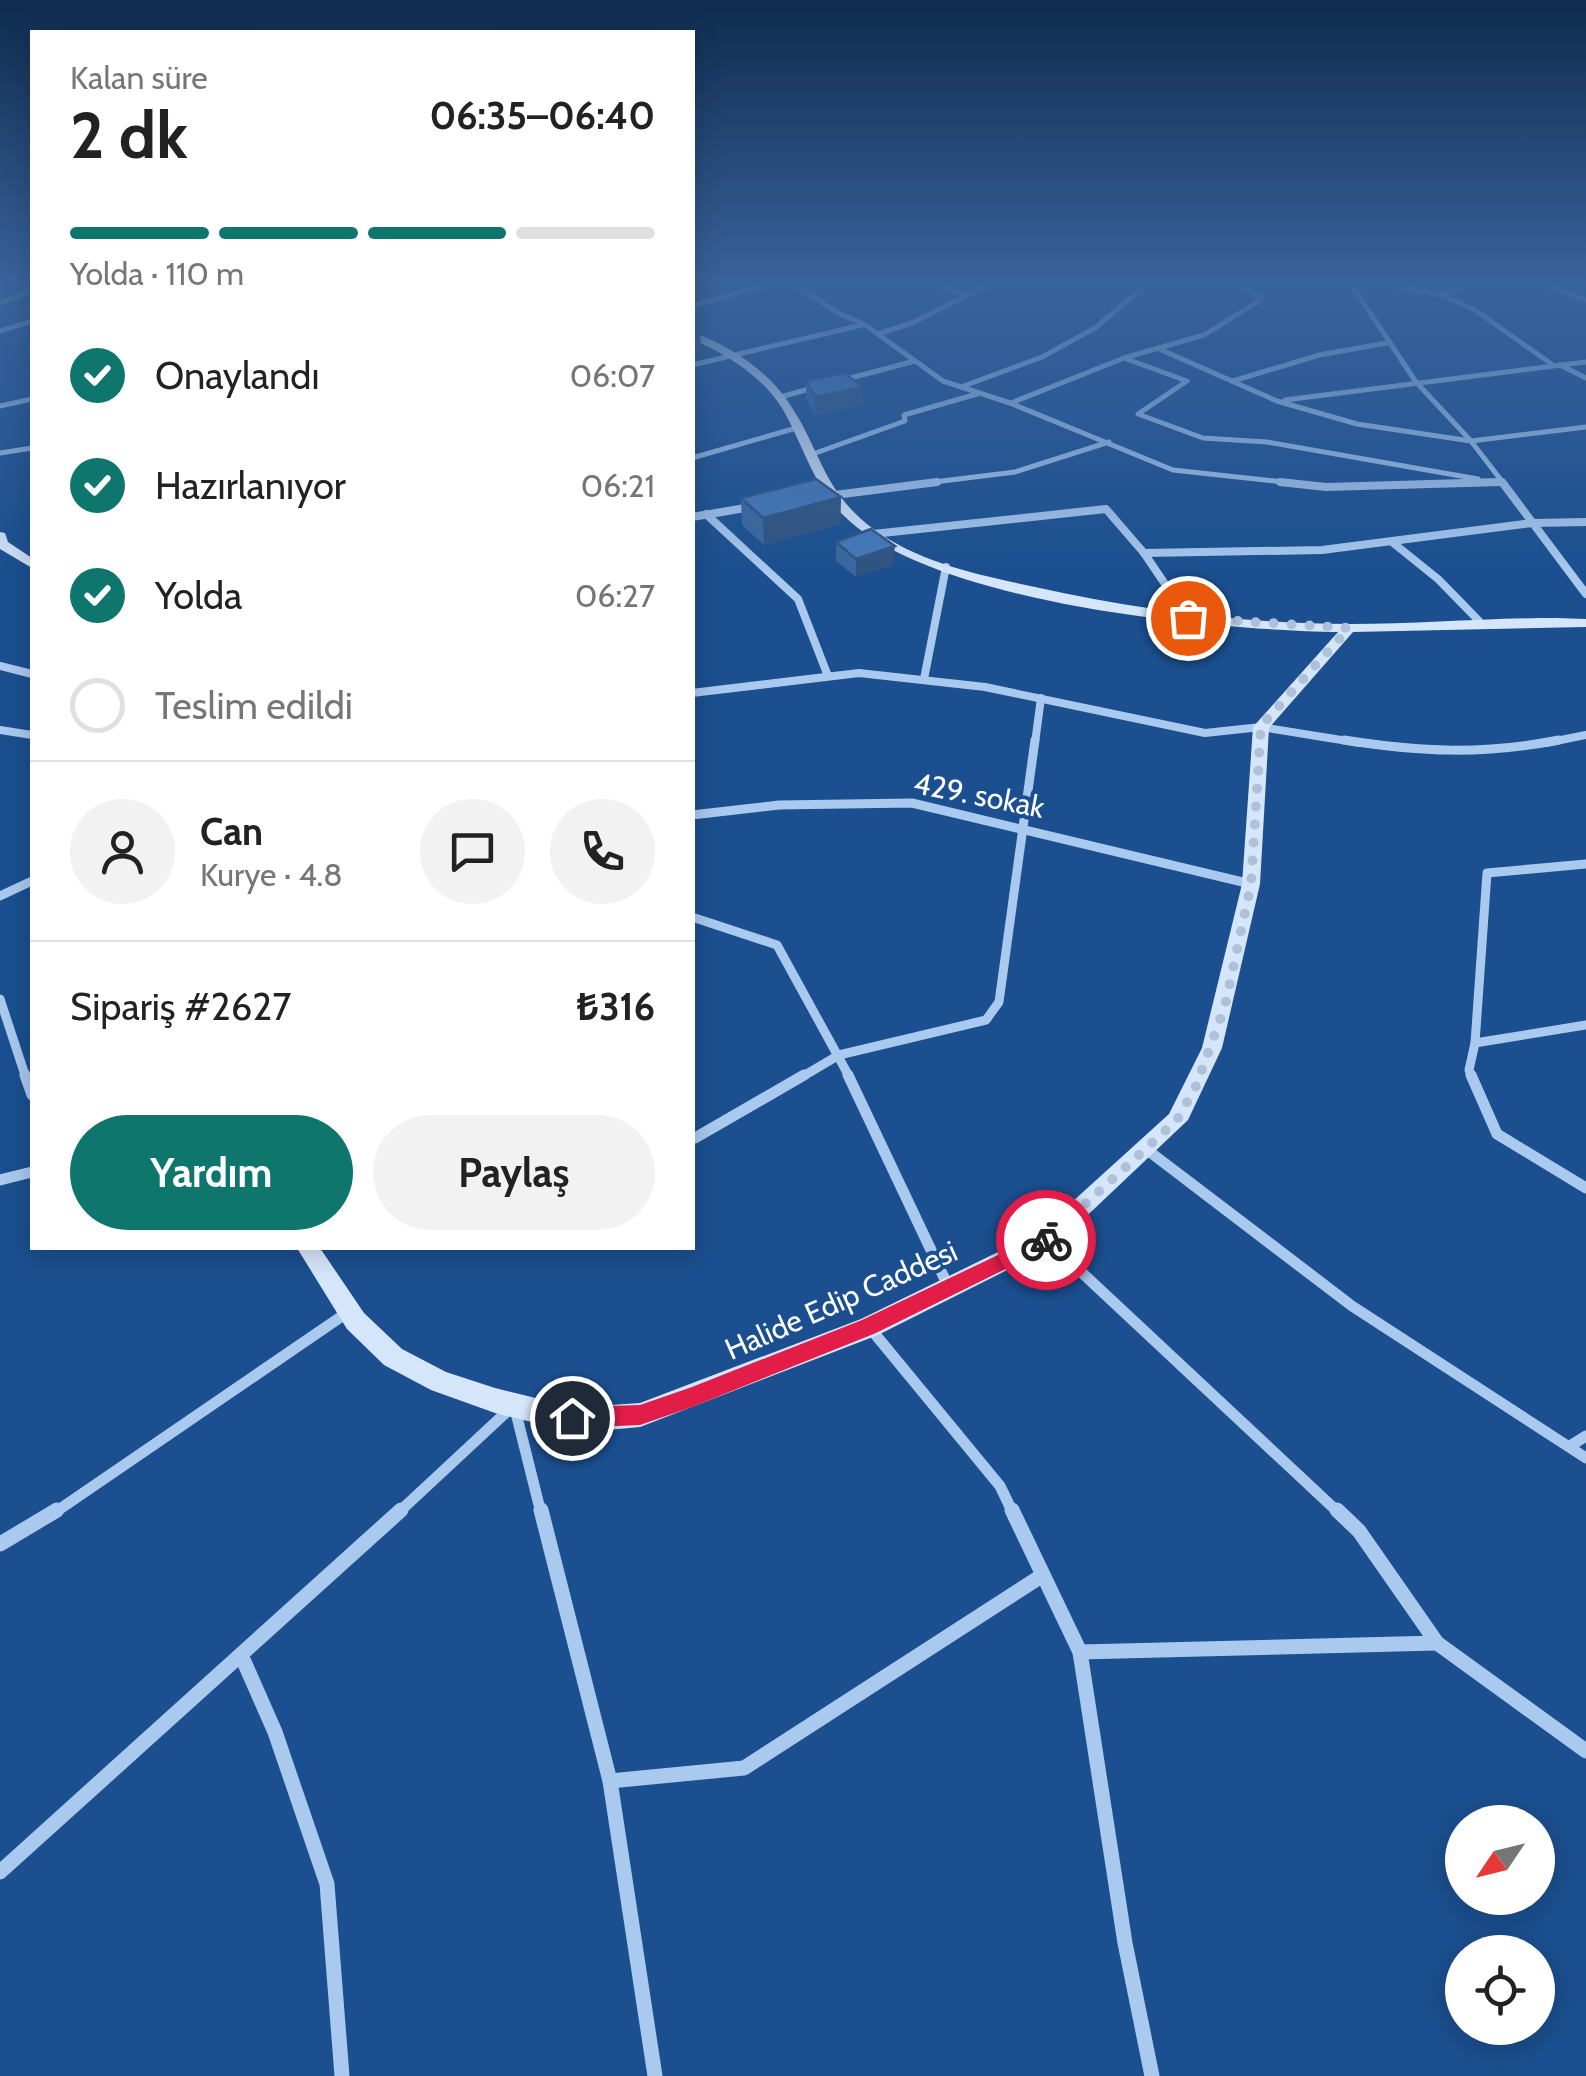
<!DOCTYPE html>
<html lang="tr">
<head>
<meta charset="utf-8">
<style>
	:root { --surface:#fff; --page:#f2f2f2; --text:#222; --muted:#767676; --line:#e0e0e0; --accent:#0f766e }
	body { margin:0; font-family:Cabin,sans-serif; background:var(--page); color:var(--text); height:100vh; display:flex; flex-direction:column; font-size:38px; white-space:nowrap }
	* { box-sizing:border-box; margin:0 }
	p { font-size:32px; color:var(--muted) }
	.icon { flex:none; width:55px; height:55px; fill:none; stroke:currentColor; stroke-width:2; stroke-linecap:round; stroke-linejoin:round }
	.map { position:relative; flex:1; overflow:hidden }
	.panel { position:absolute; left:30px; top:30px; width:665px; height:1220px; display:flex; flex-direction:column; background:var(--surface); border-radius:0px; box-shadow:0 5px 25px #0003 }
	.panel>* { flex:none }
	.needle { width:65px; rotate:235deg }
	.buttons { position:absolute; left:1445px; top:1805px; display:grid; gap:20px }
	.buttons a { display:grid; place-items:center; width:110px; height:110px; border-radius:50%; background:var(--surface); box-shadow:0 5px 25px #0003; font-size:50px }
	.pin { position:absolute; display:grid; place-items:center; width:85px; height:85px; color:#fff; margin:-42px; border:5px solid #fff; border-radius:50%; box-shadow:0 2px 10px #0007 }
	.courier { position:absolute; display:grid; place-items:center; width:100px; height:100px; margin:-50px; border:8px solid #e11d48; border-radius:50%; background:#fff; color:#222; box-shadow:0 2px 12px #0007 }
	.overview em { font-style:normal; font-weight:700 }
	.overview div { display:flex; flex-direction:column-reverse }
	.overview { display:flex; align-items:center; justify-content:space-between; height:170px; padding:0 40px }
	h1 { font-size:65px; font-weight:700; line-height:75px }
	.bar { display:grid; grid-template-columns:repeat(4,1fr); gap:15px 10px; align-content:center; height:120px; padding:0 40px }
	.bar i { height:12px; border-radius:8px; background:var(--line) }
	.bar .active { background:var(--accent) }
	.bar p { grid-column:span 4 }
	.line { display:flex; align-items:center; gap:25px; padding:0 40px; border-top:2px solid var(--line) }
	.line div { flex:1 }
	.round { display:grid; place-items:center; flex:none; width:105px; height:105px; border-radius:52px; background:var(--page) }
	ol { padding:0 40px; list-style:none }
	li { display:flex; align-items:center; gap:30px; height:110px }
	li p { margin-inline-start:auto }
	li .icon { padding:10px; border-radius:50%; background:var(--accent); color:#fff; stroke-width:4 }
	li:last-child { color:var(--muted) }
	li i { width:55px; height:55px; border:5px solid var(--line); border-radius:50% }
	.button { display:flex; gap:20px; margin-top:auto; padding:20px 40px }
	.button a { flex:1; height:115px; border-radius:60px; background:var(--accent); color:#fff; font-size:40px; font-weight:700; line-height:115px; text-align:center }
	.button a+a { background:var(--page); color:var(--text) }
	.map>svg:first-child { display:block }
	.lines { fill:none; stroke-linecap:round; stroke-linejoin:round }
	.street-far4 { stroke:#a9c9ee; stroke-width:5 }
	.street-far3 { stroke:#a9c9ee; stroke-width:8 }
	.street-far2 { stroke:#a9c9ee; stroke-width:9 }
	.street-far1 { stroke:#a9c9ee; stroke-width:11 }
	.street { stroke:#a9c9ee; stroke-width:15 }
	.secondary { fill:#d6e6fa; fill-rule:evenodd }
	.wall { fill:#3a679d }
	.shaded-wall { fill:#305480 }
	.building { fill:#4478b7; stroke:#305480; stroke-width:2.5 }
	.route { fill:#e11d48 }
	.done { stroke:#afc1d8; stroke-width:10; stroke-dasharray:0 18 }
	.labels { text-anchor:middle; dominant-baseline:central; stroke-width:8; stroke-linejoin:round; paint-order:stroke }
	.street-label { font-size:30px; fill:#fff; stroke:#1b4f8f }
</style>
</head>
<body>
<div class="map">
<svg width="1586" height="2076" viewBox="0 0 1586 2076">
	<rect width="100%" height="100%" fill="#1b4f8f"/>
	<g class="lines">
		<!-- street-far4 -->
		<g class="street-far4">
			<polyline points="795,284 836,312 864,324 943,381 1010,403 1173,470 1303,484"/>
			<polyline points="930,284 969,296"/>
			<polyline points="1351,284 1416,382 1471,441 1504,484"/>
			<polyline points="1381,284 1443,295 1475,310 1553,365"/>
			<polyline points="1542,284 1586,300"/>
			<polyline points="1443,295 1463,284"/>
			<polyline points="0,303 32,291"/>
			<polyline points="692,306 770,284"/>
			<polyline points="0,331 32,321"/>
			<polyline points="878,334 912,323 990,284"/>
			<polyline points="1157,348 1277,401 1357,424 1471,441 1586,427"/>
			<polyline points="1124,358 1187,381 1138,414 1203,438 1267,442 1478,479"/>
			<polyline points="692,365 862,325"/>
			<polyline points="1560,365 1586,378"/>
			<polyline points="839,381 915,361"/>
			<polyline points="1233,381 1319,355 1387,343"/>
			<polyline points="961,387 1042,357 1095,328 1147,284"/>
			<polyline points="780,397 817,387"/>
			<polyline points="1285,400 1586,362"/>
			<polyline points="1011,403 1124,358 1204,335 1262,299 1242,284"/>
			<polyline points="0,406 32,399"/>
			<polyline points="0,453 32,448"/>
			<polyline points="810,455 905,421 904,415 977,394"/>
			<polyline points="692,458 796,428"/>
			<polyline points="918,484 1015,472 1109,442"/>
			<polyline points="1415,484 1500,482"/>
		</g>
		<!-- street-far3 -->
		<g class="street-far3">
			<polyline points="1280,482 1326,487 1500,482"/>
			<polyline points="1502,482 1586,594"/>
			<polyline points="827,496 937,482"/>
			<polyline points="706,514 798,599 828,676"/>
			<polyline points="692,517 751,507"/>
			<polyline points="873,534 1106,509 1144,553 1188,618"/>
			<polyline points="1392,542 1438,579 1480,622"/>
			<polyline points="1144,553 1322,550 1532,523 1586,522"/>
			<polyline points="0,666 32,674"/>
			<polyline points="924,679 946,567"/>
			<polyline points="692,693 859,673 985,687 1205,733 1261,727 1360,743"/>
			<polyline points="0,730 32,735"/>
			<polyline points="1035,743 1041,698"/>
			<polyline points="1546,743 1586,735"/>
		</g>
		<!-- street-far2 -->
		<g class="street-far2">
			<path d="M1344 740C1421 752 1482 755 1559 740"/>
			<polyline points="692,815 779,805 912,803 1251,884"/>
			<polyline points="0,896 32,881"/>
			<polyline points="692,917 777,945 850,1078"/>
			<polyline points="0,999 26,1078"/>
			<polyline points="1475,1043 1586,1025"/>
			<polyline points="800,1078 839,1055 986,1020 999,1002 1035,740"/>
			<polyline points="1472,1078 1469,1070 1475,1043 1487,873 1586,864"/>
		</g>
		<!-- street-far1 -->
		<g class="street-far1">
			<polyline points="25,1075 32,1095"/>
			<polyline points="848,1075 949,1288"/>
			<polyline points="1471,1075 1497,1134 1586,1188"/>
			<polyline points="695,1138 804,1075"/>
			<polyline points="1146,1149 1352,1306 1586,1458"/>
			<polyline points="0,1180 32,1172"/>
			<polyline points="1047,1240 1339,1513"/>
			<polyline points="870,1328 1000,1486 1013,1513"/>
			<polyline points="1570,1446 1586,1436"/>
			<polyline points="54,1513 348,1312"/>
			<polyline points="398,1513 514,1405 541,1513"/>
		</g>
		<!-- street -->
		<g class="street">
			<polyline points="541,1510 610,1781 655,2076"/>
			<polyline points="1012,1510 1080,1652 1125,1943 1152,2076"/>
			<polyline points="1337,1510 1359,1531 1437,1643 1586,1751"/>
			<polyline points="0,1544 57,1510"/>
			<polyline points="1080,1652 1437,1643"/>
			<polyline points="242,1657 275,1732 327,1884 342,2076"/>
			<polyline points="610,1781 744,1768 1043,1575"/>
			<polyline points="0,1872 401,1510"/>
		</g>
		<!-- secondary -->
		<g class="secondary">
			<path d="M692 332C729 345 767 370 789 403 821 450 822 490 872 528 919 563 979 575 1035 587 1139 610 1245 624 1351 624 1420 624 1488 618 1556 618L1586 619V627L1353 632 1269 728 1260 884 1222 1048 1188 1120 1055 1246 878 1335 640 1427 596 1431 548 1426 495 1413 431 1390 384 1365 347 1329 297 1248H320L364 1313 402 1349 446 1372 495 1388 548 1401 596 1406 640 1403 861 1319 1039 1232 1169 1114 1202 1048 1242 884 1253 727 1338 632C1213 630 930 604 842 514 812 483 803 444 782 408 762 376 726 354 692 339Z"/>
			<polygon points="0,532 5,533 8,542 32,558 32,568 0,549"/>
		</g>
	</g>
	<!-- wall -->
	<g class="wall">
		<polygon points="806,381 863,387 862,404 815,415 806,398"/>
		<polygon points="841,497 840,524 764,545 742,525 741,498"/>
		<polygon points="836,542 893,564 856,577 836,561"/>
	</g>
	<!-- shaded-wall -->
	<g class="shaded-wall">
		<polygon points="700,328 701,352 692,356 692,331"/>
		<polygon points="863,387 862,404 815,415 815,397"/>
		<polygon points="841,497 840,524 764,545 763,518"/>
		<polygon points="895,546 893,564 856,577 856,559"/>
	</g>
	<!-- building -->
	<g class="building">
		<polygon points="844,373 863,387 815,397 806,381"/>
		<polygon points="816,479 841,497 763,518 741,498"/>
		<polygon points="871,529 895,546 856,559 836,542"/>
	</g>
	<!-- sky -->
	<linearGradient id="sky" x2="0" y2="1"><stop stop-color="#0f2b4f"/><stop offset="0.49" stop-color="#39639b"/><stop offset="1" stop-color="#39639b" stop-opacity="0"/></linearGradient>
	<rect width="1586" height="575" fill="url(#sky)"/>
	<!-- route -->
	<polygon class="route" points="1046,1232 1055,1240 1052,1246 876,1333 692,1407 640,1425 572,1428 561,1418 572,1407 640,1405 692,1387 862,1320"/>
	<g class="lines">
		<!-- done -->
		<polyline class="done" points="1046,1240 1177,1120 1196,1086 1225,1006 1251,884 1261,726 1349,628 1188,618"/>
	</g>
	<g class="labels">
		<!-- street labels -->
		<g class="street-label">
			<text transform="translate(979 795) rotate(11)">429. sokak</text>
			<text transform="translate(841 1300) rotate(-24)">Halide Edip Caddesi</text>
		</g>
	</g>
</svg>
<div class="buttons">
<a><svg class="needle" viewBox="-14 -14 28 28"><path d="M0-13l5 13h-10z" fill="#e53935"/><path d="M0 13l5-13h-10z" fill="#767676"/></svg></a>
<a><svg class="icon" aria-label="locate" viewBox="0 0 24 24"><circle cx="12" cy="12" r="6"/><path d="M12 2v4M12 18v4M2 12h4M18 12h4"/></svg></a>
</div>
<div class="pin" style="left:1188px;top:618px;background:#ea580c"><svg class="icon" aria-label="bag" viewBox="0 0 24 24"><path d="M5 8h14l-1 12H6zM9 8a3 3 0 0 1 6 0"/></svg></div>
<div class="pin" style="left:572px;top:1418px;background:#1f2937"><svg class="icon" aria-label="home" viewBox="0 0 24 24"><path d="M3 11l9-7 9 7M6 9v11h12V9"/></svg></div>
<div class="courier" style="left:1046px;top:1240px"><svg class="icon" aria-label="bike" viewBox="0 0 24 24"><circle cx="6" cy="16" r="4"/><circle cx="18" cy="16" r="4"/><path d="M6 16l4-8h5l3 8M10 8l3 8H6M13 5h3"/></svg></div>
<section class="panel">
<div class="overview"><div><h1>2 dk</h1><p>Kalan süre</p></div><em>06:35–06:40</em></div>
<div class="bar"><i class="active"></i><i class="active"></i><i class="active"></i><i></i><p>Yolda · 110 m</p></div>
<ol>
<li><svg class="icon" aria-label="check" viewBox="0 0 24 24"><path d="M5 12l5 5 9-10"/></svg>Onaylandı<p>06:07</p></li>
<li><svg class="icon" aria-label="check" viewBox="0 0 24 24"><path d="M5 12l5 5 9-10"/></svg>Hazırlanıyor<p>06:21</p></li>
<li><svg class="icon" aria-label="check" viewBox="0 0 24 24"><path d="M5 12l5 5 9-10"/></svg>Yolda<p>06:27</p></li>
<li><i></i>Teslim edildi</li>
</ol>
<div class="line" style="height:180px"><a class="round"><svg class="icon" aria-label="person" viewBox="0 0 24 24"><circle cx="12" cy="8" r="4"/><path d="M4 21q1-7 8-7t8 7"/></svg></a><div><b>Can</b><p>Kurye · 4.8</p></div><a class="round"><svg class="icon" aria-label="chat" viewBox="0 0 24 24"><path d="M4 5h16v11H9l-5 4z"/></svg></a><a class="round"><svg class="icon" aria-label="phone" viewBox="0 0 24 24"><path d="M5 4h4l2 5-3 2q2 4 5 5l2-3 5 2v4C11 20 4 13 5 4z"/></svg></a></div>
<div class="line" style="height:130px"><div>Sipariş #2627</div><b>₺316</b></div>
<div class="button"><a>Yardım</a><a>Paylaş</a></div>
</section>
</div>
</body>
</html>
